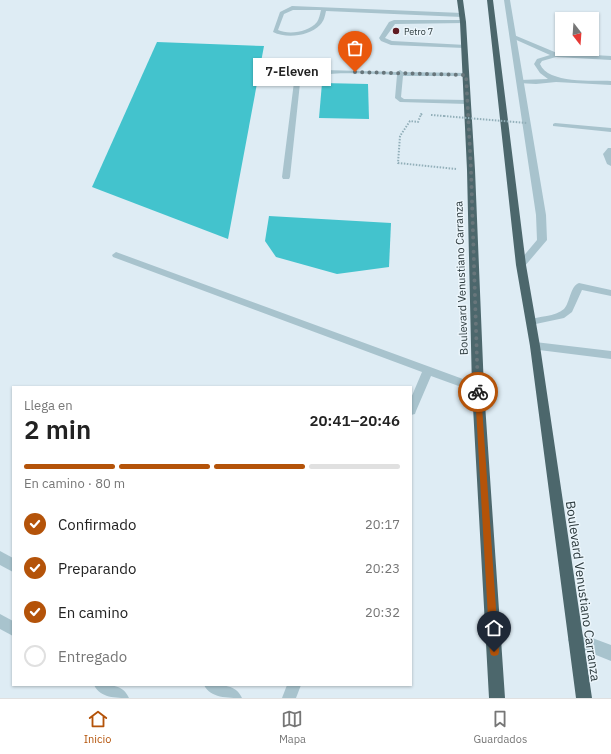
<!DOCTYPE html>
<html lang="es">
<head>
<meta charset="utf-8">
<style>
	:root { --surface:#fff; --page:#f6f6f6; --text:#222; --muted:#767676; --line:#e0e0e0; --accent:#b45309 }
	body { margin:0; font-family:"IBM Plex Sans",sans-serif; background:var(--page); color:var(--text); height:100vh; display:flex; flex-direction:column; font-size:15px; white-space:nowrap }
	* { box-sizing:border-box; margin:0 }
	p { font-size:13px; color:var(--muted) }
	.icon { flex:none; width:22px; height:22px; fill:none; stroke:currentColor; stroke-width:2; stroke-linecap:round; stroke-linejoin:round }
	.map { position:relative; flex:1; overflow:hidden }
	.side { position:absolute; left:12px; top:386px; width:400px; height:300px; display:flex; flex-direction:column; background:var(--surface); border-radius:0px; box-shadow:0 1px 3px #0004 }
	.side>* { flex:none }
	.needle { width:26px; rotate:163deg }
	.fabs { position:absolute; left:555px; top:12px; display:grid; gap:8px }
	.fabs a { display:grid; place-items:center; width:44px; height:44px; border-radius:0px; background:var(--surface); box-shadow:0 1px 3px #0004; font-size:20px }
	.pin { position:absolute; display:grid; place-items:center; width:34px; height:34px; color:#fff; margin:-41px -17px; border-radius:50% 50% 50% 0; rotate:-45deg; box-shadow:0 0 4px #0007 }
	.pin .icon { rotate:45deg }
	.courier { position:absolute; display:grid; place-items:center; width:40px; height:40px; margin:-20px; border:3px solid #b45309; border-radius:50%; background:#fff; color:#222; box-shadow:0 1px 5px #0007 }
	.bubble { position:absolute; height:28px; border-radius:0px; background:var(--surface); box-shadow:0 1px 3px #0004; font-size:13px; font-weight:600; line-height:28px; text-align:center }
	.summary em { font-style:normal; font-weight:600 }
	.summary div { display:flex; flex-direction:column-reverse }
	.summary { display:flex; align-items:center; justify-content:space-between; height:68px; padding:0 12px }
	h1 { font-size:26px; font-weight:600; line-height:30px }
	.bar { display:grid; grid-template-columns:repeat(4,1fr); gap:6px 4px; align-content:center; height:48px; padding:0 12px }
	.bar i { height:5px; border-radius:3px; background:var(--line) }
	.bar .current { background:var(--accent) }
	.bar p { grid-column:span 4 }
	ol { padding:0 12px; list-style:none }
	li { display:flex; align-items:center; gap:12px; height:44px }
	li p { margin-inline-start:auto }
	li .icon { padding:4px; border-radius:50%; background:var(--accent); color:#fff; stroke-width:4 }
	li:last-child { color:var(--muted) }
	li i { width:22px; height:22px; border:2px solid var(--line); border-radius:50% }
	.menu { display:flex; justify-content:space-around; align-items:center; height:56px; border-top:1px solid var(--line); background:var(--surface); font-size:11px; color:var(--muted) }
	.menu a { display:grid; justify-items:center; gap:2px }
	.menu .current { color:var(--accent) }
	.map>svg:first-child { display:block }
	.building { fill:#43c3cd }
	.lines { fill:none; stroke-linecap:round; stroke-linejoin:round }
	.path { stroke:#92afb9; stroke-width:2; stroke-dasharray:1.5 1.5; stroke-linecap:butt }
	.service { fill:#a8c3cd; fill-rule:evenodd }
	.minor { fill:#a8c3cd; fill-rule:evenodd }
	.tertiary { fill:#a8c3cd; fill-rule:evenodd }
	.trunk { fill:#4c676c; fill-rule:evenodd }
	.path-bridge { stroke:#92afb9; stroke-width:2; stroke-dasharray:1.5 1.5; stroke-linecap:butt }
	.route { fill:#b45309 }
	.done { stroke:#68767b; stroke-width:4; stroke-dasharray:0 7.2 }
	.poi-dot { fill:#5f1b22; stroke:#ebf5fb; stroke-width:1.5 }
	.labels { text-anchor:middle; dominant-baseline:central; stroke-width:3; stroke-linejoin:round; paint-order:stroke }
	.far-poi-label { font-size:9px; fill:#29373a; stroke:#ebf5fb; text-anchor:start }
	.street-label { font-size:11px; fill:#29373a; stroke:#ebf5fb }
	.near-street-label { font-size:13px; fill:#29373a; stroke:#ebf5fb }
</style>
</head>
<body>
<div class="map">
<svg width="611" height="698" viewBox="0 0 611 698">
	<rect width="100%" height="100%" fill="#deecf4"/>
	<!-- building -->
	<g class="building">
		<polygon points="157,42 264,46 228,239 92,187"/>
		<polygon points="322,83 368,84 369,119 319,118"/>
		<polygon points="269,216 391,223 389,267 337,274 276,257 265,241"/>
	</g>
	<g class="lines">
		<!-- path -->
		<g class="path">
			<polyline points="422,115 421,114 418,122 410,121 400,136 398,163 456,169"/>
			<polyline points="431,115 444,116"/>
		</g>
		<!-- service -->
		<g class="service">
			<path d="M292 6 462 13 465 15 462 17 326 11C325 16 324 21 320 25 309 36 287 39 273 32L280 12ZM293 10H321C320 14 319 19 317 22 309 32 289 35 278 30L284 14Z"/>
			<polygon points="463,20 466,22 465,23 395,24 385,38 392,41 466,45 467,46 464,48 391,45 381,41 379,38 389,22 394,20"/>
			<path d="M325 70 397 72 400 70 403 72 466 73 469 75 468 76H403L401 97 404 99 467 100 470 102 467 104 400 102 395 98 397 75C373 75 317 68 300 83L290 177 289 179H283L282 177 294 82 302 75Z"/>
			<polygon points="555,123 611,128 611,132 553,126 553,124"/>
			<polygon points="608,148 611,148 611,166 607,164 603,154"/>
			<polygon points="116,252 482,386 483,389 482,392 478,393 431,376 416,411 415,414 411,415 411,398 422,372 113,257 112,255"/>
			<path d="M579 283 611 290V296L582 290 572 312 564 318 531 325 528 324 526 322 528 320C539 316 555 317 564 309 570 303 570 286 579 283Z"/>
			<polygon points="535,342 611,351 611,359 531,349 530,346 531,343"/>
			<polygon points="0,614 13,621 13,636 0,629"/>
			<path d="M94 685C107 685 123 683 129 698 116 698 100 698 94 685Z"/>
			<polygon points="287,685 301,685 296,698 282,698"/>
		</g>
		<!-- minor -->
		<g class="minor">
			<path d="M514 35 557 53 611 56V60L556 57 542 61 540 64C548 84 593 80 611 81V85L556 82 536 84 518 83V81L520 80 548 79 540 73 534 64 537 59 550 55 512 38 511 37Z"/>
			<polygon points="0,551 13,558 13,572 0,565"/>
			<polygon points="576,632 611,645 611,661 571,645 568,640 571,635"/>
			<path d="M204 685C218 685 236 683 242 698 228 698 210 698 204 685Z"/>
		</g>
		<!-- tertiary -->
		<polygon class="tertiary" points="504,0 510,0 546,215 547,240 524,267 521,268 516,265 537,240 536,215"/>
		<!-- trunk -->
		<g class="trunk">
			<polygon points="457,0 463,0 466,22 475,170 484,389 505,698 489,698 472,389 467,170 460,22"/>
			<polygon points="487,0 493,0 526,265 540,346 592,698 576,698 530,346 516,265"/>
		</g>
		<!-- path-bridge -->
		<polyline class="path-bridge" points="444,116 527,123"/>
	</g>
	<!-- route -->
	<polygon class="route" points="478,389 481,392 499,652 498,655 494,656 491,655 490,652 475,392"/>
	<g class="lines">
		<!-- done -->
		<polyline class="done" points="355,72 466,75 471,170 478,392"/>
	</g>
	<!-- markers -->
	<circle class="poi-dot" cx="396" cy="31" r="4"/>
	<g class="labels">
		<!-- far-poi labels -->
		<g class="far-poi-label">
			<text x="404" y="31">Petro 7</text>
		</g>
		<!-- street labels -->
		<g class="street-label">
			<text transform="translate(461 278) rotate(-92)">Boulevard Venustiano Carranza</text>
		</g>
		<!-- near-street labels -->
		<g class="near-street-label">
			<text transform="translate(583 591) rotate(82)">Boulevard Venustiano Carranza</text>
		</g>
	</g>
</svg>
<div class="fabs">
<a><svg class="needle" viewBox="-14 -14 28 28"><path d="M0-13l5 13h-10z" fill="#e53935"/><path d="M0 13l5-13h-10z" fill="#767676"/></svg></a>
</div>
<div class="pin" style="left:355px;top:72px;background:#ea580c"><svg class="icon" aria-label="bag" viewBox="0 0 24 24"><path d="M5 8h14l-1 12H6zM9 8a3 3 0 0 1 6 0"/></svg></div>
<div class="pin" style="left:494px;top:652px;background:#1f2937"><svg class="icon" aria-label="home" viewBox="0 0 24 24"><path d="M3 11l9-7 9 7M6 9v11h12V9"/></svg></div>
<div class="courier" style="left:478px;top:392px"><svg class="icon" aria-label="bike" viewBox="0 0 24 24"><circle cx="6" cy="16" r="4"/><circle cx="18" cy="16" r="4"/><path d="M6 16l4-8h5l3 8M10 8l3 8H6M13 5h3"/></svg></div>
<div class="bubble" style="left:253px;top:58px;width:78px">7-Eleven</div>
<section class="side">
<div class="summary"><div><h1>2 min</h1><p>Llega en</p></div><em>20:41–20:46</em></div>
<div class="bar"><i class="current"></i><i class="current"></i><i class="current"></i><i></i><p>En camino · 80 m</p></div>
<ol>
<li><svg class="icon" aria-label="check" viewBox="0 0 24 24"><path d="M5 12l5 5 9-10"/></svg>Confirmado<p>20:17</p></li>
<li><svg class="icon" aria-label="check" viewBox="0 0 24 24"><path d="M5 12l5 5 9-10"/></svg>Preparando<p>20:23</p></li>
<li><svg class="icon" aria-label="check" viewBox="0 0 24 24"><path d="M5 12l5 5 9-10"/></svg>En camino<p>20:32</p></li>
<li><i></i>Entregado</li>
</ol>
</section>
</div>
<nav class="menu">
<a class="current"><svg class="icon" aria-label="home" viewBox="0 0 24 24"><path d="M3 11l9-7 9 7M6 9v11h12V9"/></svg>Inicio</a>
<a><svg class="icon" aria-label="map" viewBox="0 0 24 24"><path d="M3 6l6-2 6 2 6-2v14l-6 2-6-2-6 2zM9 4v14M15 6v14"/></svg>Mapa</a>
<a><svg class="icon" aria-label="saved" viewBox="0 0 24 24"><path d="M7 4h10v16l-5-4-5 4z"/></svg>Guardados</a>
</nav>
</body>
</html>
